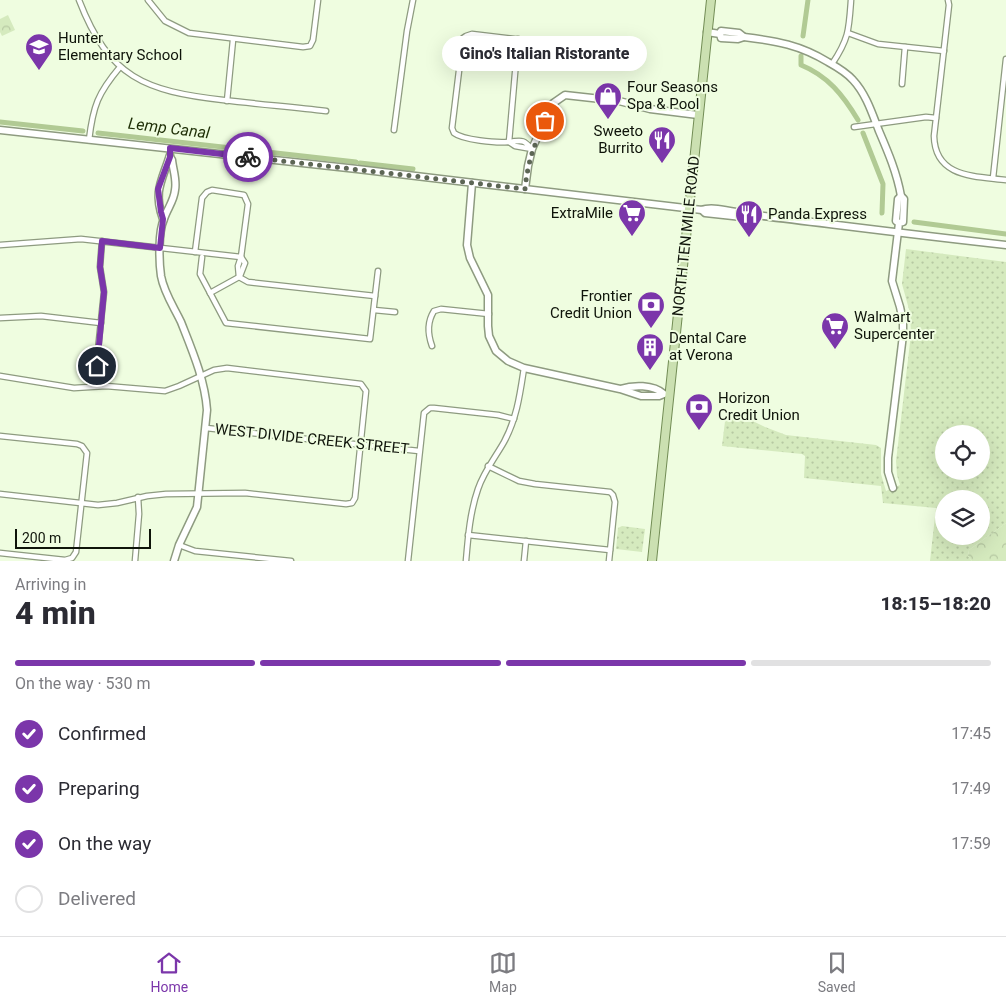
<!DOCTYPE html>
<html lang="en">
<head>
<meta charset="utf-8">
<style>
	:root { --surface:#fff; --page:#f2f2f3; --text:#2b2b33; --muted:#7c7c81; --line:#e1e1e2; --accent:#7b36aa }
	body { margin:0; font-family:Roboto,sans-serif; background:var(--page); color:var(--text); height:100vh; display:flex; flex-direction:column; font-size:19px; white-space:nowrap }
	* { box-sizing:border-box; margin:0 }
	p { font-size:16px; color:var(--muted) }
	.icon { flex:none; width:28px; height:28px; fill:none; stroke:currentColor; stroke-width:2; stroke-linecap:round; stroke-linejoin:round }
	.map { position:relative; height:561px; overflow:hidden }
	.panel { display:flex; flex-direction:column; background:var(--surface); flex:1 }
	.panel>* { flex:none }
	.controls { position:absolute; left:935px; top:425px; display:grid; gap:10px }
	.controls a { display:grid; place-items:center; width:55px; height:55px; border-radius:50%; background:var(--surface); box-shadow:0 5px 20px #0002; font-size:25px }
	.scale { position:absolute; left:15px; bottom:12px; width:136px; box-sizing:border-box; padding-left:5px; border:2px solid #0f140a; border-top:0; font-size:14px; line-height:18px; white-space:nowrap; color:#0f140a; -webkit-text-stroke:4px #effde0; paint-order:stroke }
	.pin { position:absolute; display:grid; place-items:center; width:42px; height:42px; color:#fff; margin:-21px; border:2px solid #fff; border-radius:50%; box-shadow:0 1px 5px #0007 }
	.courier { position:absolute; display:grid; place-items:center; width:50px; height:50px; margin:-25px; border:4px solid #7b36aa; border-radius:50%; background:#fff; color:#222; box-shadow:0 1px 6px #0007 }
	.bubble { position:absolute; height:35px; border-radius:18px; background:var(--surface); box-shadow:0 5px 20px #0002; font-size:16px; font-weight:800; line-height:35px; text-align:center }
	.head em { font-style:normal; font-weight:800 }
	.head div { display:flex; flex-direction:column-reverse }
	.head { display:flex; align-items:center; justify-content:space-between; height:85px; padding:0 15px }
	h1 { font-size:32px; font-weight:800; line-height:38px }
	.bar { display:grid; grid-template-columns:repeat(4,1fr); gap:8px 5px; align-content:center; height:60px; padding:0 15px }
	.bar i { height:6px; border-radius:4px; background:var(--line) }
	.bar .on { background:var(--accent) }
	.bar p { grid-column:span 4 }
	ol { padding:0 15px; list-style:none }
	li { display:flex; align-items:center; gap:15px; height:55px }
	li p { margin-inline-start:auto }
	li .icon { padding:5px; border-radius:50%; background:var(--accent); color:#fff; stroke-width:4 }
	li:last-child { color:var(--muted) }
	li i { width:28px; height:28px; border:2px solid var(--line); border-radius:50% }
	.dock { display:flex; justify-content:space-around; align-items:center; height:70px; border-top:1px solid var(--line); background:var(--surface); font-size:14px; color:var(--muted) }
	.dock a { display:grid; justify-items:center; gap:2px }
	.dock .on { color:var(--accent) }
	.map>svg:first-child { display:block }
	.grass { fill:url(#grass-dots); fill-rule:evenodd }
	.park { fill:url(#park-crowns) }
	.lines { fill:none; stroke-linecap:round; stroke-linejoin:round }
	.canal { stroke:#b1ca94; stroke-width:5 }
	.street-casing { stroke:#8e9b80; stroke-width:7 }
	.secondary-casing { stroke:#8e9b80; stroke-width:9 }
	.primary-casing { stroke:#728c55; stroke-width:10 }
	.street { stroke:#fff; stroke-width:4.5 }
	.secondary { stroke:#fff; stroke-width:6 }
	.primary { stroke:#cbe0b1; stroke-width:8 }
	.done { stroke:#5d6655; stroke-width:5; stroke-dasharray:0 9 }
	.route { stroke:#7b36aa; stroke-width:6 }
	.labels { text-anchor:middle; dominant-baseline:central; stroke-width:4; stroke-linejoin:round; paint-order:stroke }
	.poi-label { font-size:15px; fill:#0f140a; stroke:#effde0; text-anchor:start }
	.street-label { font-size:15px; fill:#0f140a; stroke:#effde0 }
	.water-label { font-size:16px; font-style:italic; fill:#1f2f07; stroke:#effde0 }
</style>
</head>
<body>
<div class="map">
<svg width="1006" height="561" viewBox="0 0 1006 561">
	<defs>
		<pattern id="grass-dots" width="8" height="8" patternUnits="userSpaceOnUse" patternTransform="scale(1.25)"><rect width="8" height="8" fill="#d5eabe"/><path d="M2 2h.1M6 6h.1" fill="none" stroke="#b6c8a2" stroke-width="1.8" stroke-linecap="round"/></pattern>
		<pattern id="park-crowns" width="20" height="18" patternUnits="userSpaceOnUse" patternTransform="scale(1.25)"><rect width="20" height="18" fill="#d5eabe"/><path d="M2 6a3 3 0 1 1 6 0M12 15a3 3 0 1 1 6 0" fill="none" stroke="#b6c8a2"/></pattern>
	</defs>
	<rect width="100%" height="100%" fill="#effde0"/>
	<!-- grass -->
	<g class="grass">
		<path d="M906 249 1006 262V523L969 550 968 556 972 561H930L936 508 883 503 881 486 804 478 805 456 802 454 722 446 726 413 728 410H730L765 427 786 435 876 445 881 448V474L886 491 900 485 897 475 896 461 911 334 910 313 902 284ZM944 434H981V471H944ZM944 499H981V536H944Z"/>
		<polygon points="622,526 645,529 642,552 616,549 618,528"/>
	</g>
	<!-- park -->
	<g class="park">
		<polygon points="8,15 15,30 2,36 0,32 0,19"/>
		<polygon points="1006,523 1006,561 972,561 968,556 969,550"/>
	</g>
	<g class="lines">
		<!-- canal -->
		<g class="canal">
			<polyline points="803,36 808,0"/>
			<path d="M801 56V65C828 76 843 95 858 120"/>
			<polyline points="0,122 83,131"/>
			<polyline points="98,133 356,162"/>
			<polyline points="863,133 883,184 882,213"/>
			<polyline points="360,163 413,169"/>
			<polyline points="914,222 1006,234"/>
		</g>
		<!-- street casing -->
		<g class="street-casing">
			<g id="street">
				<path d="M79 0C109 78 145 91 223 100 257 104 291 107 326 111"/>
				<polyline points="148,0 165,21 189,33 303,47 310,46 313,40 318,0"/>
				<path d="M948 0 949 5 934 136C935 178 975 176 1006 180"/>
				<polyline points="848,33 878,44 944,51"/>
				<path d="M832 64C849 39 849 29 851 0"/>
				<polyline points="902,84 905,47"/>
				<polyline points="227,101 233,40"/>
				<polyline points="854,127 926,117 936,118"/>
				<polyline points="394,130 407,31 413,0"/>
				<path d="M89 140C93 106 98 93 120 67"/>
				<path d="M509 142 515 146 532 149C522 138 521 141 508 142 496 143 463 140 454 133L452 128 463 38 466 36 472 34 573 46 582 50 586 53"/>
				<polyline points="509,142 518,39"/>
				<polyline points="993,178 1006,59"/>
				<polyline points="0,245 81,239 241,257"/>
				<polyline points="195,252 202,198 207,192 212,190 244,195 248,204 241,257 238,266 239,277"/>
				<polyline points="202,257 200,274 226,323 370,339 378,271"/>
				<polyline points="240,276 245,263 241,257"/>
				<polyline points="210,293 239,277 248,282 375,296"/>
				<polyline points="374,310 395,312"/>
				<polyline points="0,318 41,316 101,323"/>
				<path d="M432 346C428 335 427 322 434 311L441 309 489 314"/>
				<polyline points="0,376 74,388 106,386 165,391 179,386 214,370 227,368 361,384 366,391 356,488 355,498 352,503 346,504 245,493 166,494 147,496 117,503 98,505 0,494"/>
				<polyline points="98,386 97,359 104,292 100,267 102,241"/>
				<polyline points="206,428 419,451"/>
				<polyline points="0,436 77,444 82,446 87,453 76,552 72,558 65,560 0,553"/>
				<polyline points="488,466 519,481 535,484 610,492 613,495 615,502 609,561"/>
				<polyline points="468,535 610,550"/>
				<polyline points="179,545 195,551 291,561"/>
				<polyline points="135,561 139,514 138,497"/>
				<polyline points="408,561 424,413 430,408 434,408 498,415 514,419"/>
				<path d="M466 561C468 537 470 512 478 489 484 471 495 458 504 442 517 418 520 394 524 368"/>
				<polyline points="524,561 526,541"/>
			</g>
		</g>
		<!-- secondary casing -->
		<g class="secondary-casing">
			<g id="secondary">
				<polyline points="707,32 720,34 721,31 739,33 744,37 738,39 721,38 720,34"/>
				<path d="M744 37C777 41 800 45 828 62 837 67 846 72 853 80 866 94 872 113 879 131 888 152 897 173 901 196"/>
				<path d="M0 130 357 169 702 210C713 205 741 214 755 215 838 225 922 236 1006 245"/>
				<path d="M170 157 172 160C173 170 177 180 175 190 174 201 167 209 164 219 158 232 159 262 161 276 164 293 174 307 181 322 192 350 205 380 207 410L197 507 179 545 174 561"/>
				<path d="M472 183 467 245 470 258 488 295V326L489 336 496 351 508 361 524 368 620 389 641 396H659L664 394C653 384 633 385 620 389"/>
				<polyline points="525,189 528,166 532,149 552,104 565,95 619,101 650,109 698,115"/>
				<polyline points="702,210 705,213 742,217"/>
				<path d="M163 219C153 191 162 181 170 155"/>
				<polyline points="893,488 888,472 888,458 903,335 903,321 900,307 892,281 899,223 903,222 904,199 901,196 898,199 896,221 899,223"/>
			</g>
		</g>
		<!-- primary casing -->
		<g class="primary-casing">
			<polyline id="primary" points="652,561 711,0"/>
		</g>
		<!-- street -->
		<use href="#street" class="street"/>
		<!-- secondary -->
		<use href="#secondary" class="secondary"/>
		<!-- primary -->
		<use href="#primary" class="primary"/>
	</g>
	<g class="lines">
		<!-- done -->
		<path class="done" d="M248 157 525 189C528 160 534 146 545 121"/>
		<!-- route -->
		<polyline class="route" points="97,366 104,292 100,267 102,241 160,248 163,219 161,212 158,189 170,157 170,148 248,157"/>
	</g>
	<!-- icons -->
	<defs>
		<g id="school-pin" transform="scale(1.4375)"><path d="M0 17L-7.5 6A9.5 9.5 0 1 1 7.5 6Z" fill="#7b36aa" stroke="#effde0"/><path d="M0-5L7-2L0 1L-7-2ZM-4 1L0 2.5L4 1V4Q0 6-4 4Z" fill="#fff"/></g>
		<g id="shop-pin" transform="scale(1.4375)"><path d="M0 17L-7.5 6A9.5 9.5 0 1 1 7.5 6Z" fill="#7b36aa" stroke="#effde0"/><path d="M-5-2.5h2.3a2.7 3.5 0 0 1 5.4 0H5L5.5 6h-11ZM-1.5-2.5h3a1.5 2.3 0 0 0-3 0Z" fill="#fff"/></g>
		<g id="restaurant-pin" transform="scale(1.4375)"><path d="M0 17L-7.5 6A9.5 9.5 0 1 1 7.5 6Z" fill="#7b36aa" stroke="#effde0"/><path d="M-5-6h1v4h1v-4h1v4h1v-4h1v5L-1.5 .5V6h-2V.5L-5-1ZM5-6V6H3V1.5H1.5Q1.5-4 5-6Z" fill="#fff"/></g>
		<g id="supermarket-pin" transform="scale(1.4375)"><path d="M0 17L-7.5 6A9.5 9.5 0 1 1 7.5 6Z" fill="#7b36aa" stroke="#effde0"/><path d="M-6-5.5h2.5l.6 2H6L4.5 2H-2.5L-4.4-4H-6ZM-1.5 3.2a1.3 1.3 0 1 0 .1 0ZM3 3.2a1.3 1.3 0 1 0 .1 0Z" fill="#fff"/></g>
		<g id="bank-pin" transform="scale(1.4375)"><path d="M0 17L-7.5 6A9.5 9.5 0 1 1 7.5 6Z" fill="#7b36aa" stroke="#effde0"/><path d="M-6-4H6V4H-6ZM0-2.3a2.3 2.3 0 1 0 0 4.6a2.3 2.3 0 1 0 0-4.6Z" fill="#fff"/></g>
		<g id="building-pin" transform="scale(1.4375)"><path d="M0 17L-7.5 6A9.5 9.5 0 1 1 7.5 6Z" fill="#7b36aa" stroke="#effde0"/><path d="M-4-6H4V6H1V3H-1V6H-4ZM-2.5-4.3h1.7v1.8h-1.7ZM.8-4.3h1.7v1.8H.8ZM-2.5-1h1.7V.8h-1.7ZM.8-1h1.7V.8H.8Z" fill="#fff"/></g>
	</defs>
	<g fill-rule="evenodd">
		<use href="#school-pin" x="39" y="47"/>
		<use href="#shop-pin" x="608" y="96"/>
		<use href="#restaurant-pin" x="662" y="140"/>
		<use href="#supermarket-pin" x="632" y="213"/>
		<use href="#restaurant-pin" x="749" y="214"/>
		<use href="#bank-pin" x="651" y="305"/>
		<use href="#supermarket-pin" x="835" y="326"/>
		<use href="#building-pin" x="650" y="347"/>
		<use href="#bank-pin" x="699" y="407"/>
	</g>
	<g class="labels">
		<!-- poi labels -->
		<g class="poi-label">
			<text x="58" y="38">Hunter<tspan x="58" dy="17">Elementary School</tspan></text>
			<text x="627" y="87">Four Seasons<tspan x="627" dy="17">Spa &amp; Pool</tspan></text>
			<text x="643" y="131" text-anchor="end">Sweeto<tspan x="643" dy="17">Burrito</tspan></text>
			<text x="613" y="213" text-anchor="end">ExtraMile</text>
			<text x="768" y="214">Panda Express</text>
			<text x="632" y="296" text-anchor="end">Frontier<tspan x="632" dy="17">Credit Union</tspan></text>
			<text x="854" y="317">Walmart<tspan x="854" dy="17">Supercenter</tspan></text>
			<text x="669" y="338">Dental Care<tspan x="669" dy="17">at Verona</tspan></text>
			<text x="718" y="398">Horizon<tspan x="718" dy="17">Credit Union</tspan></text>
		</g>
		<!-- street labels -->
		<g class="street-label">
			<text transform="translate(686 236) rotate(-84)">NORTH TEN MILE ROAD</text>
			<text transform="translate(312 439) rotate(6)">WEST DIVIDE CREEK STREET</text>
		</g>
		<!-- water labels -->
		<g class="water-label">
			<text transform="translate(169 128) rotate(7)">Lemp Canal</text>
		</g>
	</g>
</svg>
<div class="controls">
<a><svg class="icon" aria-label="locate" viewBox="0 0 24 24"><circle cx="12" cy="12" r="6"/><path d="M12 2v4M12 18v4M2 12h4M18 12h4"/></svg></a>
<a><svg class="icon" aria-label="layers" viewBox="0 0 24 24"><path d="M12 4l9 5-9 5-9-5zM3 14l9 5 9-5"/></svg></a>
</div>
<div class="scale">200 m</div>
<div class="pin" style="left:545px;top:121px;background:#ea580c"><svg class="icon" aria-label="bag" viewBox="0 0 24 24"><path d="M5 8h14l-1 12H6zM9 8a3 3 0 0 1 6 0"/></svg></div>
<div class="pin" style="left:97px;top:366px;background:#1f2937"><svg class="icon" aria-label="home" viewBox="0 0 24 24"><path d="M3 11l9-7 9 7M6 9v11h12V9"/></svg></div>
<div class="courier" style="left:248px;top:157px"><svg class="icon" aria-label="bike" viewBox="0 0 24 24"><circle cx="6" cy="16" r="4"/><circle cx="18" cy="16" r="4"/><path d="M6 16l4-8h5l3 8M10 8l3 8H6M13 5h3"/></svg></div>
<div class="bubble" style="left:442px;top:36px;width:205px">Gino's Italian Ristorante</div>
</div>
<section class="panel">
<div class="head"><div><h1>4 min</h1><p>Arriving in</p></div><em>18:15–18:20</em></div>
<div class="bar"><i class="on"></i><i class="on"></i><i class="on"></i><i></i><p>On the way · 530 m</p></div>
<ol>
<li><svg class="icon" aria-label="check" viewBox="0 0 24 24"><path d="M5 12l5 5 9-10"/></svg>Confirmed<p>17:45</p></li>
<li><svg class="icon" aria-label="check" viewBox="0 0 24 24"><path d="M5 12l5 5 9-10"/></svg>Preparing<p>17:49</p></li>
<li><svg class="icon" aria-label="check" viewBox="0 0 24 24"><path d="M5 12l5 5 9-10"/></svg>On the way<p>17:59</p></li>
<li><i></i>Delivered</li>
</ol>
</section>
<nav class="dock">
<a class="on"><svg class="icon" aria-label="home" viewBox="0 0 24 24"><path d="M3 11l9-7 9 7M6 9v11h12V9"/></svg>Home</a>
<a><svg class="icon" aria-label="map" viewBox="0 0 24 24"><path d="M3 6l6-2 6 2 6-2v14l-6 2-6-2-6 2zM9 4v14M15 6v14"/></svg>Map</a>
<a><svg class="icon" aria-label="saved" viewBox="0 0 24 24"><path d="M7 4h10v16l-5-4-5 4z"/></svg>Saved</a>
</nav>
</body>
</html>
